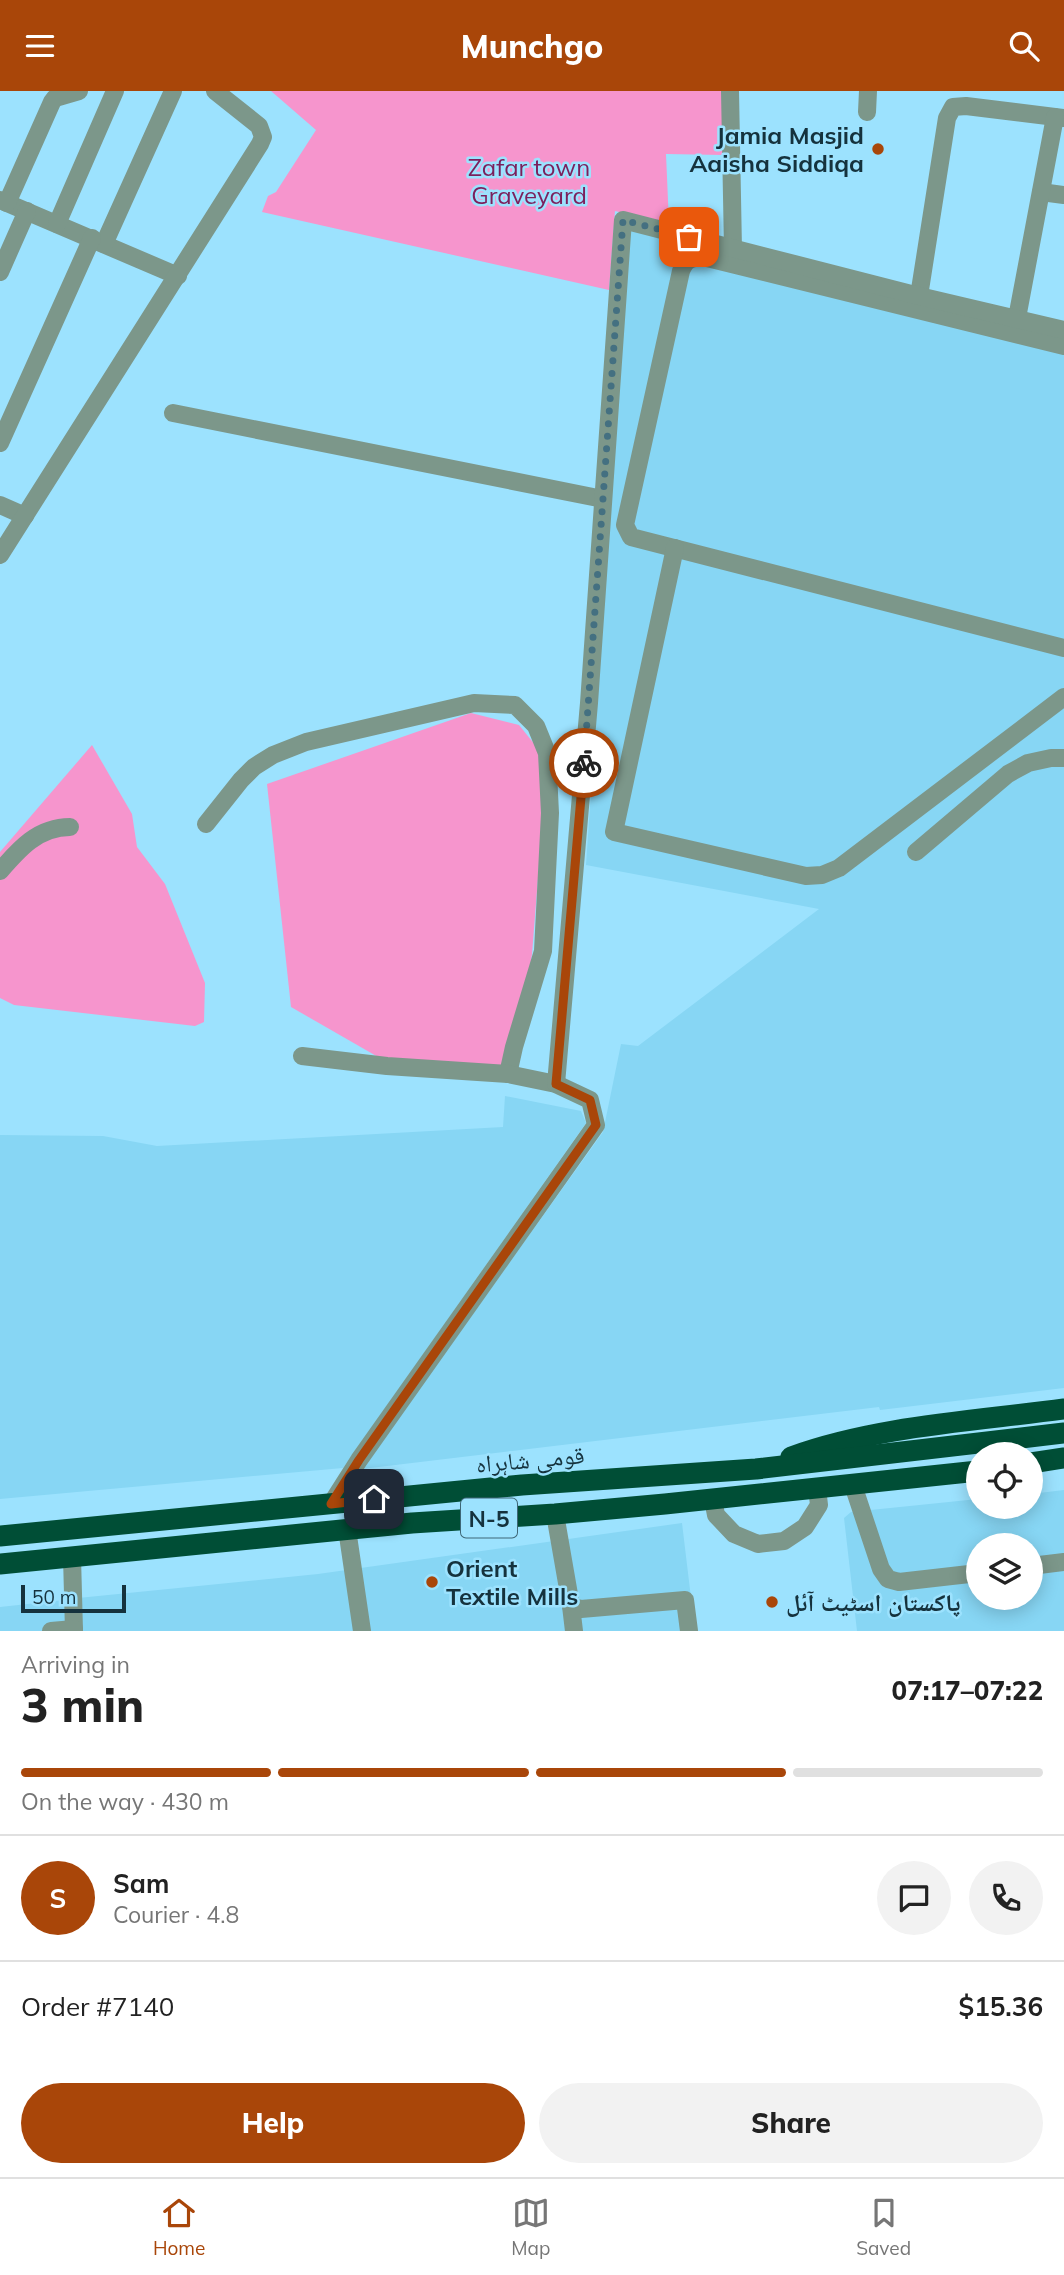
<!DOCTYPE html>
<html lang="en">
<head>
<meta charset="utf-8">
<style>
	:root { --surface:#fff; --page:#f2f2f2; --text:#222; --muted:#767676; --line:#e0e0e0; --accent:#a94609 }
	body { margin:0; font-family:Mulish,"Noto Naskh Arabic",sans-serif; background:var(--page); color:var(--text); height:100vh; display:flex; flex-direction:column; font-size:26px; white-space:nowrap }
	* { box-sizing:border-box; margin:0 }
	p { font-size:23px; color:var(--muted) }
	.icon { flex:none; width:38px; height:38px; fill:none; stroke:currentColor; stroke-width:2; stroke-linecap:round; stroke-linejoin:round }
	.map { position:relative; height:1540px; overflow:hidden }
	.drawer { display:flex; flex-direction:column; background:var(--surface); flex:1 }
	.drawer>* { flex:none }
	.fabs { position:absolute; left:966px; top:1351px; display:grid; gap:14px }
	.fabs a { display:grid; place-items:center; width:77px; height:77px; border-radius:50%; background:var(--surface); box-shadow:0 4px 18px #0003; font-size:35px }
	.scale { position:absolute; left:21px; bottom:18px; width:105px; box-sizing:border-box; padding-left:7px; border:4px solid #15323d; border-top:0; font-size:19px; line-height:24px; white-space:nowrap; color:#15323d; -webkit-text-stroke:5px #9ce2fe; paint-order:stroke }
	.pin { position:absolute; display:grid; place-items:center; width:60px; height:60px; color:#fff; margin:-30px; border-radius:14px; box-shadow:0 4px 10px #0006 }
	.courier { position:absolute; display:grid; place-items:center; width:70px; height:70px; margin:-35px; border:5px solid #a94609; border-radius:50%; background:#fff; color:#222; box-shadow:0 2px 9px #0007 }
	.overview em { font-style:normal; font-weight:800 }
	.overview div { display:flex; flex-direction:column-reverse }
	.overview { display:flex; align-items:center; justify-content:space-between; height:119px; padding:0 21px }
	h1 { font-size:46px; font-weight:800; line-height:52px }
	.bar { display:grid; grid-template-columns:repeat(4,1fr); gap:10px 7px; align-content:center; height:84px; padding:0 21px }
	.bar i { height:9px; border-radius:5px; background:var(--line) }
	.bar .on { background:var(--accent) }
	.bar p { grid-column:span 4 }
	.line { display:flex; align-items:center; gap:18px; padding:0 21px; border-top:2px solid var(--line) }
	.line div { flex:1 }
	.round { display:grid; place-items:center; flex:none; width:74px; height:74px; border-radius:37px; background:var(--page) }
	.button { display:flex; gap:14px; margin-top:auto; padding:14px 21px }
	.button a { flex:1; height:80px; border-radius:42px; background:var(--accent); color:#fff; font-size:28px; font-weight:800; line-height:80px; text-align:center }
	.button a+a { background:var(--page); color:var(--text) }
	header { display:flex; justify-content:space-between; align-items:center; height:91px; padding:0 21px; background:var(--accent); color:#fff; font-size:32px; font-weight:800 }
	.tabs { display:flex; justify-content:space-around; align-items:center; height:98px; border-top:2px solid var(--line); background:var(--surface); font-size:19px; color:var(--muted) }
	.tabs a { display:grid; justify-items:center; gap:4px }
	.tabs .on { color:var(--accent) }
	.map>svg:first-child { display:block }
	.built { fill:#87d6f4; fill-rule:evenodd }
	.green { fill:#f695cd }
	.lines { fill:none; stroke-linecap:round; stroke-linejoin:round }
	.minor { stroke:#7c978a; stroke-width:18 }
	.highway { stroke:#004e36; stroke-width:21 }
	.done { stroke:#447081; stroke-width:7; stroke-dasharray:0 12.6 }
	.route { stroke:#a94609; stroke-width:9 }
	.poi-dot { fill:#a94609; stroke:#9ce2fe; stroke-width:2.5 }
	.labels { text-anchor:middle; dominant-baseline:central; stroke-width:5; stroke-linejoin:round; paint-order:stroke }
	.shield { fill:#9ce2fe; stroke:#3e6777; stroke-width:2 }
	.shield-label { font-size:23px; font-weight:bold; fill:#15323d }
	.poi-label { font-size:24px; font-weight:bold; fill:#15323d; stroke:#9ce2fe; text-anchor:start }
	.park-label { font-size:24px; fill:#7c1f5c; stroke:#9ce2fe }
	.street-label { font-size:24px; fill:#15323d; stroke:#9ce2fe }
</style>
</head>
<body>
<header><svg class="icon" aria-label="menu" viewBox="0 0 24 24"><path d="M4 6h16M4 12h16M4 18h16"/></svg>Munchgo<svg class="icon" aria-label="search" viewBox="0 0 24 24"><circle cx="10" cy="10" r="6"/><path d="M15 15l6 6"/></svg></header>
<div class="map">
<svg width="1064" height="1540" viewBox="0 0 1064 1540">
	<rect width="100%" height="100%" fill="#9ce2fe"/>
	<!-- built -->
	<g class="built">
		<polygon points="629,139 1064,246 1064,1297 880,1319 879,1316 362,1378 603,1041 621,953 638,955 819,818 586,774"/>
		<polygon points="505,1005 581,1020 586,1032 343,1377 0,1408 0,1044 103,1045 157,1055 503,1036"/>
		<path d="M1064 1399V1540H857L844 1427 851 1421 978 1408V1416H1031V1403ZM978 1454H1031V1507H978Z"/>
		<polygon points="682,1432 695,1540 0,1540 0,1516 64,1509 65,1513 78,1507 318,1483"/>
	</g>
	<!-- green -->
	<g class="green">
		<polygon points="271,0 722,0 723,64 666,63 669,133 615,120 609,199 262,121 268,105 276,101 316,39"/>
		<polygon points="471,622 519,634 540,660 543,723 532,863 514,982 392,974 291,916 267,693"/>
		<polygon points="92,654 132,723 137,756 165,793 205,892 204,931 195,935 14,914 0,907 0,761"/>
	</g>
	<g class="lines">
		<!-- minor -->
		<g class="minor">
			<polyline points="730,0 733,158"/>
			<polyline points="867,21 868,0"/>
			<polyline points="1041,101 1064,104"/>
			<polyline points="0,109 178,185"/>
			<polyline points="7,112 52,11 55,7 79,0"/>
			<polyline points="57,133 115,0"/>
			<polyline points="104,153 173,0"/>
			<polyline points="0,181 27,120"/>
			<polyline points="919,205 947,27 953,16 966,15 1064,27"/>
			<polyline points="1017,227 1055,26"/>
			<path d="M1064 255 703 166C691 167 686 168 681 180L625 434 631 446 1064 557"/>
			<polyline points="173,322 603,408"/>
			<polyline points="0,352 92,147"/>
			<polyline points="0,414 25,425"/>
			<polyline points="675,457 614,741 806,785 822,784 839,777 1064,606"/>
			<polyline points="0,464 260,53 263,46 259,35 215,0"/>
			<polyline points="206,733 241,689 254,676 273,664 306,651 474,612 515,614 536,635 547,662 550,722 543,860 514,956 508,983"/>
			<polyline points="916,761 1008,683 1028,672 1051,667 1064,667"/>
			<path d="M0 780C19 758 38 736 70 736"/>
			<polyline points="302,965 387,975 508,983 556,993 590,1009 596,1034 359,1369 331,1413"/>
			<polyline points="556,993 589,612 623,129 919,205 1064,239"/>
			<polyline points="853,1394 881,1478 888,1488 899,1491 978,1482"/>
			<polyline points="713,1408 716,1424 734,1443 758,1453 784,1450 805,1436 819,1414 817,1397"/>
			<polyline points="555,1423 571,1515 581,1518 685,1509 689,1540"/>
			<polyline points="347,1438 362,1540"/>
			<polyline points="72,1466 74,1540"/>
			<polyline points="1031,1475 1064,1471"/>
			<polyline points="571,1515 574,1540"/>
			<polyline points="51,1540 74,1538"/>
		</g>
		<!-- highway -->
		<g class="highway">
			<path d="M791 1366C876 1335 975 1330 1064 1318"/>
			<polyline points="1031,1372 1064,1367"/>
			<polyline points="0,1445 522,1394 756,1378 1064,1342"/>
			<polyline points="0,1473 412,1432 555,1423 665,1413 978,1380"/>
		</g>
	</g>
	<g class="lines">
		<!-- done -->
		<polyline class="done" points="584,672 623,129 689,146"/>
		<!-- route -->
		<polyline class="route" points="374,1408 331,1413 359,1369 596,1034 590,1009 556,993 584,672"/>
	</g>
	<!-- markers -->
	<g class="poi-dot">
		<circle cx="878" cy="58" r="7"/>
		<circle cx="432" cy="1491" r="7"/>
		<circle cx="772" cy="1511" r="7"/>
	</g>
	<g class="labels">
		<!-- shield labels -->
		<rect class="shield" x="461" y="1407.5" width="56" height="39" rx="5"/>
		<g class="shield-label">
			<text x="489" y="1427">N-5</text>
		</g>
		<!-- poi labels -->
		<g class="poi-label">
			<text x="864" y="44" text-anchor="end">Jamia Masjid<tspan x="864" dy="28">Aaisha Siddiqa</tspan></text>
			<text x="446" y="1477">Orient<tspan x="446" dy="28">Textile Mills</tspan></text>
			<text x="786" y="1511">پاکستان اسٹیٹ آئل</text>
		</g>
		<!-- park labels -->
		<g class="park-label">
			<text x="529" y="76">Zafar town<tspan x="529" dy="28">Graveyard</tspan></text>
		</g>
		<!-- street labels -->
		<g class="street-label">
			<text transform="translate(530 1368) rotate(-5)">قومی شاہراہ</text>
		</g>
	</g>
</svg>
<div class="fabs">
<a><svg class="icon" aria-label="locate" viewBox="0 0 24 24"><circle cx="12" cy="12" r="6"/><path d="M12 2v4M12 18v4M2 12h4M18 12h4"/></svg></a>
<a><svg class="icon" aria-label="layers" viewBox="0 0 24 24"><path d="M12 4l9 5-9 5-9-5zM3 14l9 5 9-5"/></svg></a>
</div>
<div class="scale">50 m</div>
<div class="pin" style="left:689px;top:146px;background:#ea580c"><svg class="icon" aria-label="bag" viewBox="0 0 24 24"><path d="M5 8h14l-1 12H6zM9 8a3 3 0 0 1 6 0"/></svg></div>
<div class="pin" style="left:374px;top:1408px;background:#1f2937"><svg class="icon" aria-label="home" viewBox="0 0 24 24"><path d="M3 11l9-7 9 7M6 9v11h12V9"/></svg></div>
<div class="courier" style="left:584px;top:672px"><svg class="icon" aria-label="bike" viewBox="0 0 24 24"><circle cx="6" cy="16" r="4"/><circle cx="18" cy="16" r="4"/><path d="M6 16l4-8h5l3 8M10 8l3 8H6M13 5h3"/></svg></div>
</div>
<section class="drawer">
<div class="overview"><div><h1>3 min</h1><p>Arriving in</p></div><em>07:17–07:22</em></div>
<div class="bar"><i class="on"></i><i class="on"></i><i class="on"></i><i></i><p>On the way · 430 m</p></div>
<div class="line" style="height:126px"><b class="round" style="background:var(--accent);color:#fff">S</b><div><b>Sam</b><p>Courier · 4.8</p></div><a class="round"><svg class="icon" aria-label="chat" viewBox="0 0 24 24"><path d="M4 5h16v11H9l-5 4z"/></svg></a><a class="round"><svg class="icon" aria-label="phone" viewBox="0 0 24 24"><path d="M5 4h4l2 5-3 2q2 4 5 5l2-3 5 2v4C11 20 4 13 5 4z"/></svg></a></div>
<div class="line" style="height:91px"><div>Order #7140</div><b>$15.36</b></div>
<div class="button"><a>Help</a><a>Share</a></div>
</section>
<nav class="tabs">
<a class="on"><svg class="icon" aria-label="home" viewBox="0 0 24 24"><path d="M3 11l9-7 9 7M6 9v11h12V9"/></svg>Home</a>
<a><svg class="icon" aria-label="map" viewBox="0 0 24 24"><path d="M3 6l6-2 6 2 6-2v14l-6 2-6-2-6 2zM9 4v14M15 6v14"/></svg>Map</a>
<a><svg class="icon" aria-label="saved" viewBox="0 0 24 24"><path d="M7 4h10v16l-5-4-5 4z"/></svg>Saved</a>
</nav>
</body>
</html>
